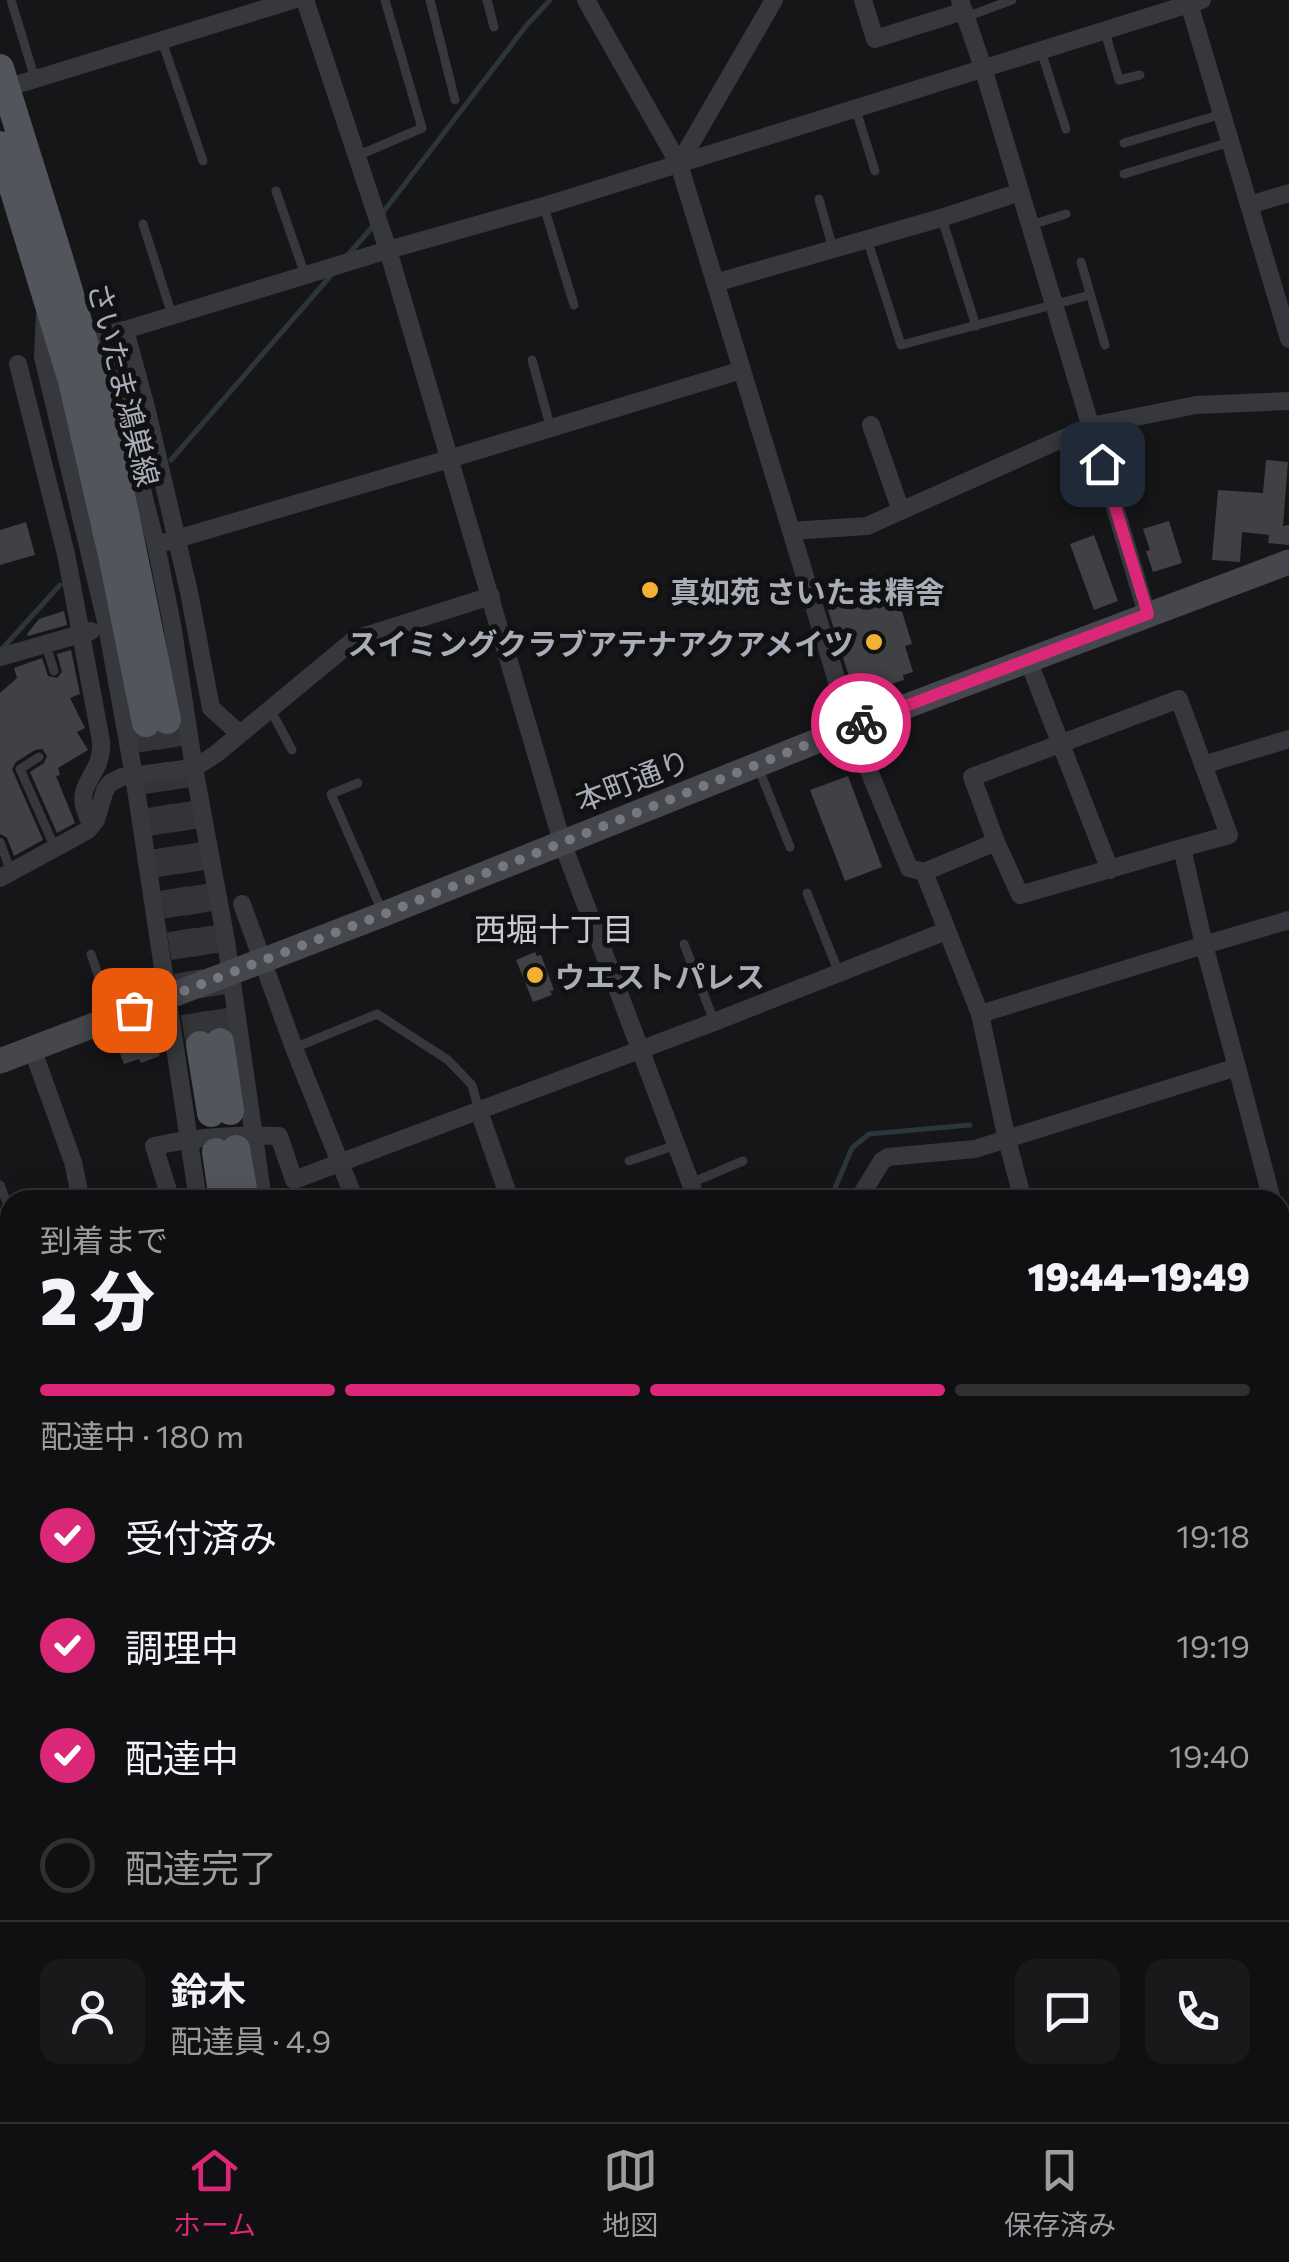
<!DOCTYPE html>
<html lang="ja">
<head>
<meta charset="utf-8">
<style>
	:root { --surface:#101012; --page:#19191b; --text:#f1f3f6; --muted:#9c9d9f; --line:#303032; --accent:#db2777 }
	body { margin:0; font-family:Commissioner,"Noto Sans JP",sans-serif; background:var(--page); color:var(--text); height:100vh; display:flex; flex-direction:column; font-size:38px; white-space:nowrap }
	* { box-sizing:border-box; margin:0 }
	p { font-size:32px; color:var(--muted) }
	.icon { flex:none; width:55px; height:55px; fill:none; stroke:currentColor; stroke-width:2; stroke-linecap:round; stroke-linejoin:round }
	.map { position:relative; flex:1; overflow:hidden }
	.drawer { position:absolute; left:0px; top:1190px; width:1290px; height:932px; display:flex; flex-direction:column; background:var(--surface); border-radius:30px 30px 0 0; box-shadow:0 10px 40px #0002,0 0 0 2px var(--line) }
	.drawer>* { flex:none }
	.pin { position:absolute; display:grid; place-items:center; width:85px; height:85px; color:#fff; margin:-42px; border-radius:20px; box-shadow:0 5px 15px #0006 }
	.courier { position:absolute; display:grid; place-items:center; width:100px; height:100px; margin:-50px; border:8px solid #db2777; border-radius:50%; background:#fff; color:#222; box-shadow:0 2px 12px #0007 }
	.headline em { font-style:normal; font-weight:800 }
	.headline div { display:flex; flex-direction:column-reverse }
	.headline { display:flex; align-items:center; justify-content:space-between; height:170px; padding:0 40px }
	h1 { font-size:65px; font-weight:800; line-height:75px }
	.bar { display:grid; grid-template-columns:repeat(4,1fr); gap:15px 10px; align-content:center; height:120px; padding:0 40px }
	.bar i { height:12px; border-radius:8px; background:var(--line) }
	.bar .active { background:var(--accent) }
	.bar p { grid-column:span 4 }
	.line { display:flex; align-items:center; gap:25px; padding:0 40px; border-top:2px solid var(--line) }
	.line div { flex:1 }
	.round { display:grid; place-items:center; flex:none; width:105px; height:105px; border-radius:20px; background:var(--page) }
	ol { padding:0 40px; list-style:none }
	li { display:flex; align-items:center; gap:30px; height:110px }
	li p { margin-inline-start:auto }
	li .icon { padding:10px; border-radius:50%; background:var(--accent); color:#fff; stroke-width:4 }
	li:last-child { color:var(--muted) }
	li i { width:55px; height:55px; border:5px solid var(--line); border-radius:50% }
	.menu { display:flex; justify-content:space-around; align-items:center; height:140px; border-top:2px solid var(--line); background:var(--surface); font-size:28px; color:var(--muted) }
	.menu a { display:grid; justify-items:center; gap:5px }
	.menu .active { color:var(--accent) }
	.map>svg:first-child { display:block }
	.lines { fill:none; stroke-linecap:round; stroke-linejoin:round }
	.stream { stroke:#2c353c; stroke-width:5 }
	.river { stroke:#2c353c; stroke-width:32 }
	.building { fill:#404145 }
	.primary-tunnel { stroke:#333438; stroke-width:28; stroke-dasharray:28 14; stroke-linecap:butt }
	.lane { stroke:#37383d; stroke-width:9 }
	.street { stroke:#37383d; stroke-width:18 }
	.secondary { stroke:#45474d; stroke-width:25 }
	.primary { stroke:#53555c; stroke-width:28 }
	.rail-casing { stroke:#4a4c52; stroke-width:9 }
	.rail { stroke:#111113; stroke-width:5; stroke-dasharray:15; stroke-linecap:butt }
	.done { stroke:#757880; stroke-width:10; stroke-dasharray:0 18 }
	.route { stroke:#db2777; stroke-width:12 }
	.poi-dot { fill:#f2b134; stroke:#111113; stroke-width:4 }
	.labels { text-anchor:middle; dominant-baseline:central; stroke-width:10; stroke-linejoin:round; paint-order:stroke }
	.street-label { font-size:30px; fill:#a8adb8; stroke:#111113 }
	.poi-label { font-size:30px; font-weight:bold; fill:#a8adb8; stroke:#111113; text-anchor:start }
	.neighbourhood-label { font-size:32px; fill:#c9ccd4; stroke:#111113 }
</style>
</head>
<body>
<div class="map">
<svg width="1289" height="2122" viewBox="0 0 1289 2122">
	<rect width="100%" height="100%" fill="#161618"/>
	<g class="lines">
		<!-- stream -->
		<g class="stream">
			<polyline points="381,215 526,26 550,0"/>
			<polyline points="346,257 375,224"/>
			<polyline points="171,460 333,273"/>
			<polyline points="2,649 60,585"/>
			<polyline points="830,1200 852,1148 869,1134 970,1125"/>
			<polyline points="0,1510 10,1506"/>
		</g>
		<!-- river -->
		<g class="river">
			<polyline points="1280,1683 1289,1681"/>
			<polyline points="18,2122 36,2112"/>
		</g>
	</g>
	<!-- building -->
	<g class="building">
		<polygon points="1266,460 1288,462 1283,526 1289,525 1289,545 1268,543 1269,535 1242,532 1240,562 1212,560 1218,490 1263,493"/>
		<polygon points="1169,521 1182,563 1153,572 1146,551 1150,550 1143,529"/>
		<polygon points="26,522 35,555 0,565 0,530"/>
		<polygon points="1094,535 1118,601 1094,610 1070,544"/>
		<polygon points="895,589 912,644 905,646 913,672 903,675 904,680 857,694 855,688 853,689 828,610"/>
		<polygon points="64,611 67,625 28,636 27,634 39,619"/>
		<polygon points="71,650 80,694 70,698 85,728 77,732 88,750 58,768 60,775 56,776 75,823 57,833 30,772 44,763 47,756 42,749 35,750 16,762 12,769 43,840 14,856 7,838 0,834 0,693 17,678 14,668 42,658 48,676 57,678 62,672 57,654"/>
		<polygon points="848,776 882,867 845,881 810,790"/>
		<polygon points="535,952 537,956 541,955 554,990 550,991 552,995 533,1002 516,960"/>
		<polygon points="147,1022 160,1056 141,1063 139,1059 124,1064 113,1035"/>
	</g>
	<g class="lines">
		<!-- primary-tunnel -->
		<g class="primary-tunnel">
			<polyline points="167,720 220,1042"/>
			<polyline points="146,723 200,1045"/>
		</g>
		<!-- lane -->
		<g class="lane">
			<polyline points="11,0 35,79"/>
			<polyline points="430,0 455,100"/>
			<polyline points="487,0 494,27"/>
			<polyline points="966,17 1012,0"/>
			<polyline points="1105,32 1119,80 1140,75"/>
			<polyline points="162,41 203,161"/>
			<polyline points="1041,51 1066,129"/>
			<polyline points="856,110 875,171"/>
			<polyline points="1124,143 1222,114"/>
			<polyline points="357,156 422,128 385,0"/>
			<polyline points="1124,174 1230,142"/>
			<polyline points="276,191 305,275"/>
			<polyline points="819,199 833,249"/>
			<polyline points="544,207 574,305"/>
			<polyline points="942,219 976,326"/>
			<polyline points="143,224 172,315"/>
			<polyline points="1031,225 1066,214"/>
			<polyline points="867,239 901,345 1090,295"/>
			<polyline points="1081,262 1105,345"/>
			<polyline points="532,360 551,429"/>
			<polyline points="46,645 54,671"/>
			<polyline points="270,709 292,750"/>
			<polyline points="39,757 20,769 55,848"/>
			<polyline points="758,767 790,847"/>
			<polyline points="358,783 331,794 382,911"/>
			<polyline points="0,842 11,872"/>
			<polyline points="807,893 839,973"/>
			<polyline points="684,944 714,1021"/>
			<polyline points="91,954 111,1013"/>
			<polyline points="294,1048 377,1014 448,1060 472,1085 479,1111"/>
			<polyline points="629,1161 676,1145"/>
			<polyline points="691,1183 743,1161"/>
			<polyline points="0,1185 10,1210"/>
			<polyline points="0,1302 10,1333"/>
			<polyline points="1280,1797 1289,1795"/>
			<polyline points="1280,1842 1285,1864"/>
			<polyline points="0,2084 1,2089"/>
			<polyline points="1007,2112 1009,2122"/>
		</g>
		<!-- street -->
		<g class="street">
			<polyline points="305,0 388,250 562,842 697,1200"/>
			<polyline points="586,0 679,164 851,727 909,868 924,872 980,1014 1007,1140 1023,1200"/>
			<polyline points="863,0 875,39 964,11"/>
			<polyline points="960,0 983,68 1147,614"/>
			<polyline points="1188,0 1289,339"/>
			<polyline points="6,88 293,0"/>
			<polyline points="679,164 774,0"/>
			<polyline points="1249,205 1289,193"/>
			<polyline points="715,283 941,218 1020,192"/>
			<polyline points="45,315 43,357 107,626 134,776 198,1200"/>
			<polyline points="92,330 112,370 156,545 172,624 194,768 226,941 263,1200"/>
			<polyline points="125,330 147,411 189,592 211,708 240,734"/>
			<polyline points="97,337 125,330 388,250 544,206 1202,0"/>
			<path d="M18 364 66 554 101 741C104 780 67 782 92 825"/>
			<polyline points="871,425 901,511"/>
			<polyline points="791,531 867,526 1091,426 1196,405 1289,401"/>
			<polyline points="156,545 449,459 742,370"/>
			<polyline points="0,657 91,631"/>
			<polyline points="1028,660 1110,870"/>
			<polyline points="1203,765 1289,739"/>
			<polyline points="1182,848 1229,835 1179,699 972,777 996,842 1020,895 1182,848 1204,945 1289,920"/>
			<polyline points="924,872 996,842"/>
			<polyline points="0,878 88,830 96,820 105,790 110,783 122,777 194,768 216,754 355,639 491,596"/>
			<polyline points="242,904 294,1048 355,1200"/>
			<polyline points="980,1014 1204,945 1237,1067"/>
			<polyline points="32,1048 73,1162 81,1200"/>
			<polyline points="479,1111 510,1200"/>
			<path d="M171 1200 154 1146C195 1137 237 1134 279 1136L294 1180 714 1022 946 931"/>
			<polyline points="858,1200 882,1161 888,1157 975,1149 1237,1067 1272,1200"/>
			<polyline points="1280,1229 1289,1263"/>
			<polyline points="0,1300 10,1296"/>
			<polyline points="1280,1313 1289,1311"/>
			<polyline points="1280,1484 1289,1482"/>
			<polyline points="0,1522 10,1517"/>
			<polyline points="0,1690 10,1688"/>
			<polyline points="0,1763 10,1760"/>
			<polyline points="0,1781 10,1810"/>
			<polyline points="0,1831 10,1828"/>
			<polyline points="0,2015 10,2012"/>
			<polyline points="1280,2076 1289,2075"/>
			<polyline points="1186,2112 1188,2122"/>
			<polyline points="1044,2122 1091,2112"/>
		</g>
		<!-- secondary -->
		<g class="secondary">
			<polyline points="0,1061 384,914 867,721 1289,562"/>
			<polyline points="1280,1869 1289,1868"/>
			<polyline points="874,2112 875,2122"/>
		</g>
		<!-- primary -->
		<g class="primary">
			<path d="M0 68C30 168 64 267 91 368 121 484 143 603 167 720"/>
			<polyline points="0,145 72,381 112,555 146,723"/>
			<polyline points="220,1042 230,1111"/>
			<polyline points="200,1045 211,1113"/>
			<polyline points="236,1149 245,1200"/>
			<polyline points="216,1152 223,1200"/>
			<polyline points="367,2112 368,2122"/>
			<polyline points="399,2112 401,2122"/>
		</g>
		<!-- rail casing -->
		<g class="rail-casing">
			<g id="rail">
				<polyline points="1280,1372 1289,1369"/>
				<polyline points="1280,1397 1289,1394"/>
				<polyline points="1280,1457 1289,1454"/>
				<polyline points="0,1724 10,1721"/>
				<polyline points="0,1750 10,1748"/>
			</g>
		</g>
		<!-- rail -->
		<use href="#rail" class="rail"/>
	</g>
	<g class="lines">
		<!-- done -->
		<polyline class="done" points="134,1010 384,914 861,723"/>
		<!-- route -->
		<polyline class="route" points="861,723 1148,614 1102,464"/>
	</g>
	<!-- markers -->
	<g class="poi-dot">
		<circle cx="650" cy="590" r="10"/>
		<circle cx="874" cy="642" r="10"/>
		<circle cx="535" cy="975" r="10"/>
	</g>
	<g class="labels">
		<!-- street labels -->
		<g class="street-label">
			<text transform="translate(125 384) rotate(76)">さいたま鴻巣線</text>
			<text transform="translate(632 779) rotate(-21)">本町通り</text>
		</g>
		<!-- poi labels -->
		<g class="poi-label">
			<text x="670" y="590">真如苑 さいたま精舎</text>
			<text x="854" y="642" text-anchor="end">スイミングクラブアテナアクアメイツ</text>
			<text x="555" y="975">ウエストパレス</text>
		</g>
		<!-- neighbourhood labels -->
		<g class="neighbourhood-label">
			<text x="554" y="928">西堀十丁目</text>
		</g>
	</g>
</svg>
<div class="pin" style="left:134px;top:1010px;background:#ea580c"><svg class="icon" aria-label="bag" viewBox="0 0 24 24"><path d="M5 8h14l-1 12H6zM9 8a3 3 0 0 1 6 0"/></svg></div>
<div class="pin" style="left:1102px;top:464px;background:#1f2937"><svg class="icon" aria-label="home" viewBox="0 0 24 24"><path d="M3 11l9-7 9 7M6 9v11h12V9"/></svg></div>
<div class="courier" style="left:861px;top:723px"><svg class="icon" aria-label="bike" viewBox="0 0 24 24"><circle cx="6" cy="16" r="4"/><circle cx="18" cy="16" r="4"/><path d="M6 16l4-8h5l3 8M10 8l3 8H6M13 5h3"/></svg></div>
<section class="drawer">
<div class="headline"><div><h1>2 分</h1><p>到着まで</p></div><em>19:44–19:49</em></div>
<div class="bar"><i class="active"></i><i class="active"></i><i class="active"></i><i></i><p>配達中 · 180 m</p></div>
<ol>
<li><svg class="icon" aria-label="check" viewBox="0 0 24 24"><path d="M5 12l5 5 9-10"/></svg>受付済み<p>19:18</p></li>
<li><svg class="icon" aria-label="check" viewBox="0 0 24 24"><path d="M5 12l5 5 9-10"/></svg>調理中<p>19:19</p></li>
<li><svg class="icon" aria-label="check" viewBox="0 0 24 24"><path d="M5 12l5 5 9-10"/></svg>配達中<p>19:40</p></li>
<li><i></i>配達完了</li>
</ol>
<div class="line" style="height:180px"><a class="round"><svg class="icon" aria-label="person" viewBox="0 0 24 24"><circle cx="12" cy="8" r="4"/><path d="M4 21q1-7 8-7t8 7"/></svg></a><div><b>鈴木</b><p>配達員 · 4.9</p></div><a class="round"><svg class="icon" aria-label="chat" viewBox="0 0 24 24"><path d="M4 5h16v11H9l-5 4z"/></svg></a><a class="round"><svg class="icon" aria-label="phone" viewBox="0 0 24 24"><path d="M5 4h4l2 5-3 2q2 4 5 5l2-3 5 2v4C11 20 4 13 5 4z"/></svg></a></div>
</section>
</div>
<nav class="menu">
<a class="active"><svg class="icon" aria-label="home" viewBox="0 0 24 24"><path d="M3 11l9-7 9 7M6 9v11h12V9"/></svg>ホーム</a>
<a><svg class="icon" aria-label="map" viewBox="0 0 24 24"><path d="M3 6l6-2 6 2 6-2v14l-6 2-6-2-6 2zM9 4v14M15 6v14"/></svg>地図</a>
<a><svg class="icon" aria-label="saved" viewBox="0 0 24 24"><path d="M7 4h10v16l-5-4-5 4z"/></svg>保存済み</a>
</nav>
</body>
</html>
